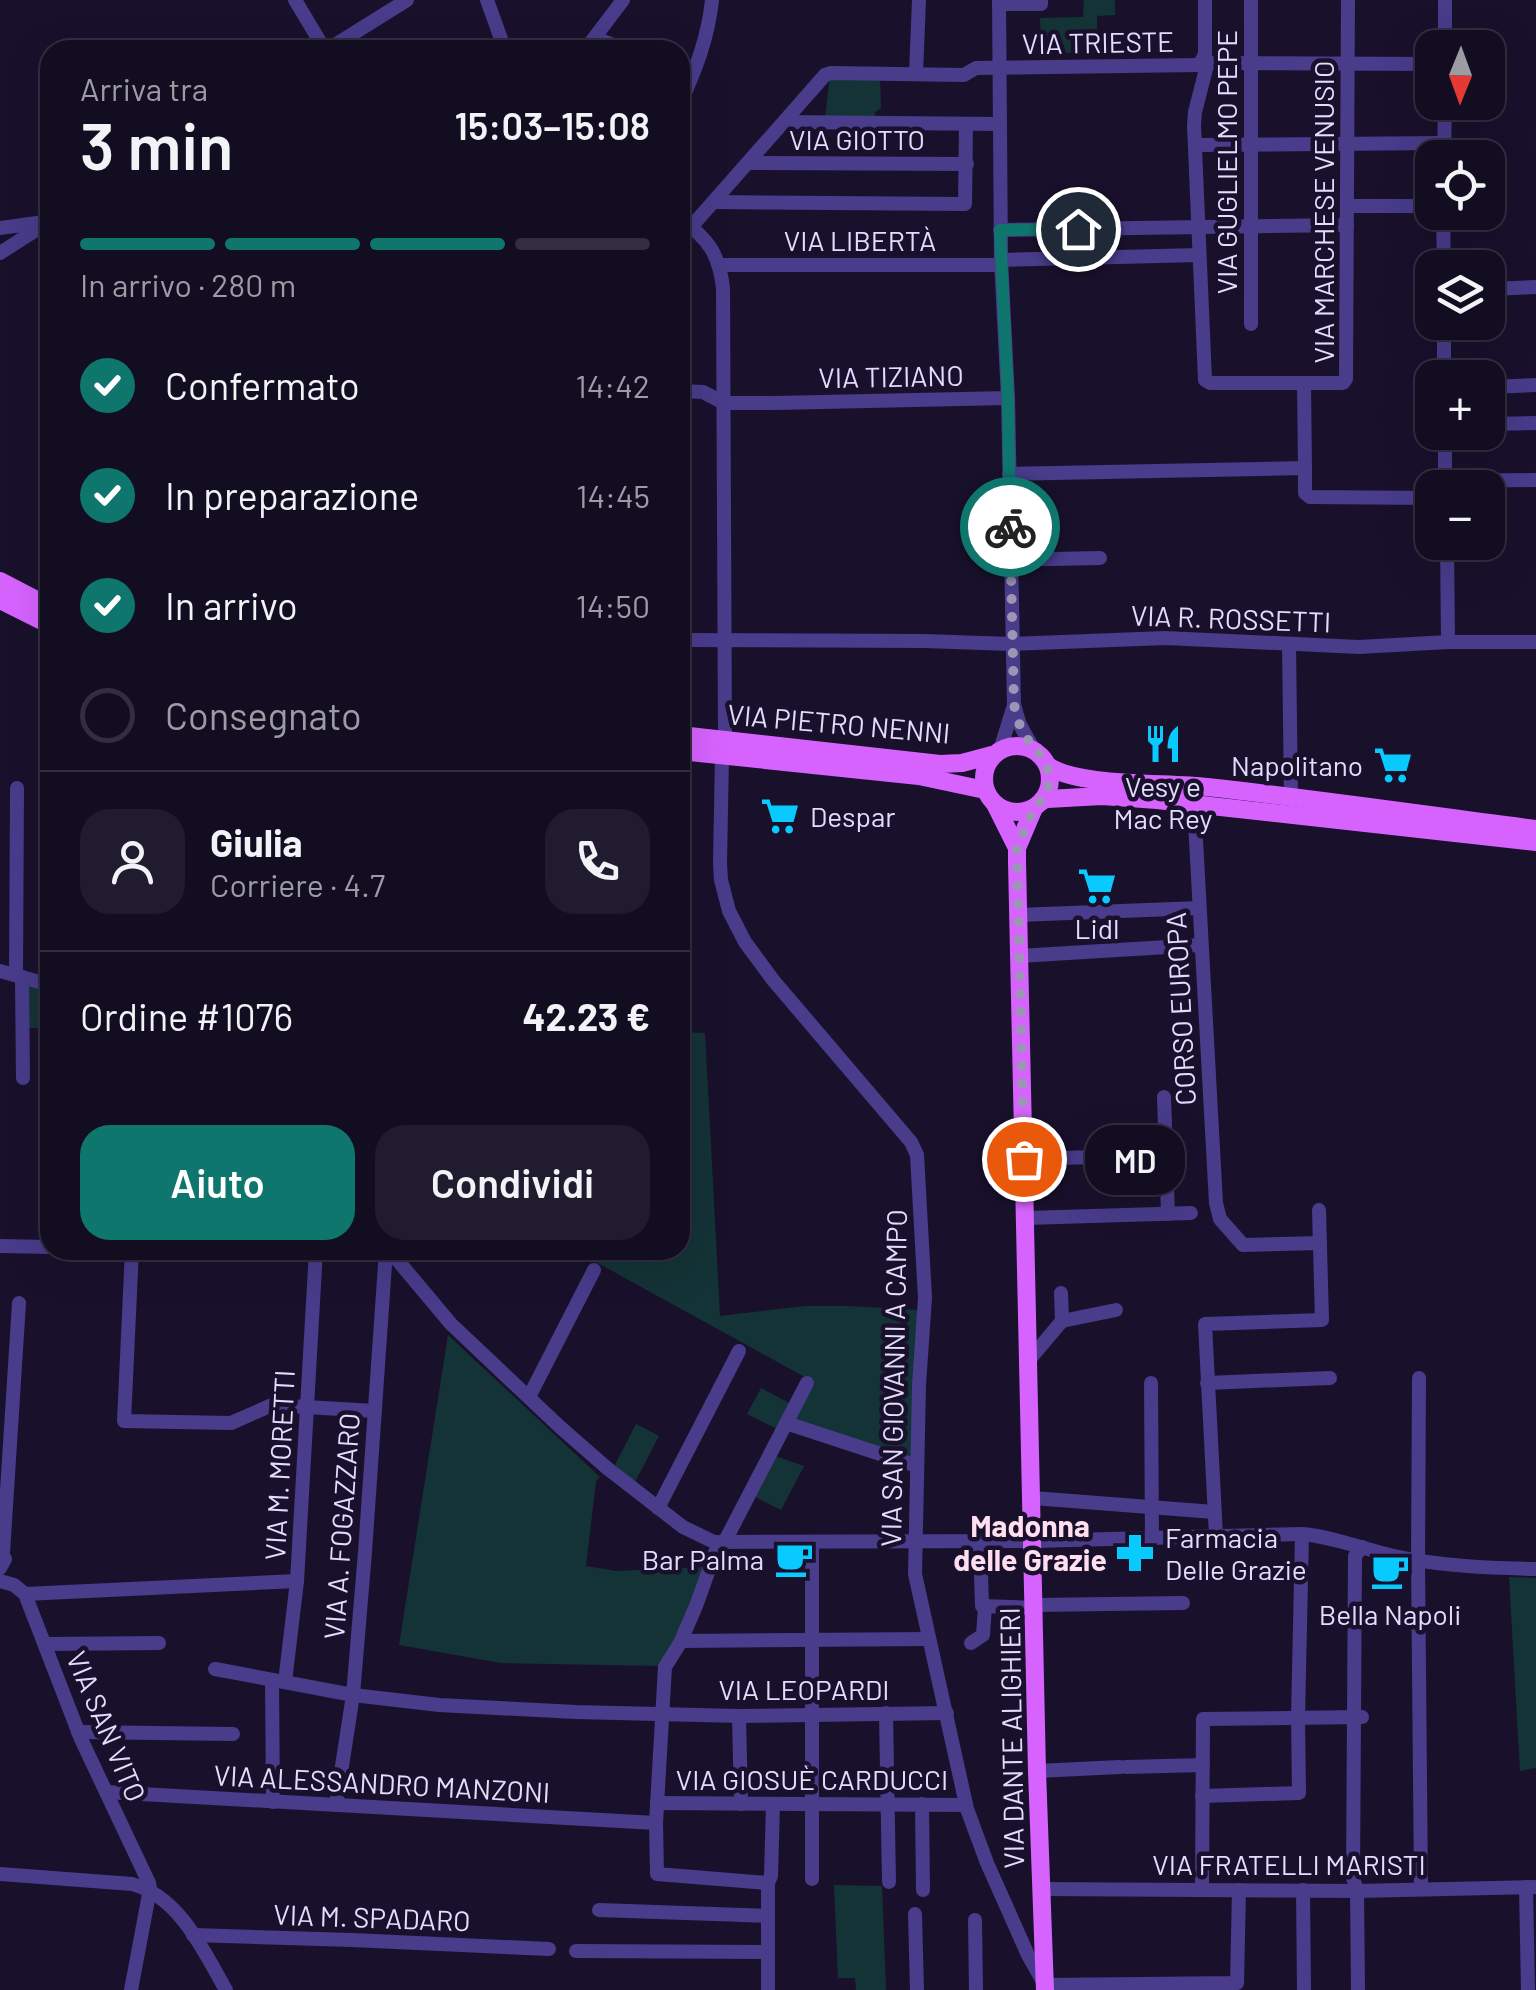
<!DOCTYPE html>
<html lang="it">
<head>
<meta charset="utf-8">
<style>
	:root { --surface:#130d21; --page:#201b2e; --text:#f1f3f6; --muted:#9d9ca5; --line:#322d3f; --accent:#0f766e }
	body { margin:0; font-family:Barlow,sans-serif; background:var(--page); color:var(--text); height:100vh; display:flex; flex-direction:column; font-size:38px; white-space:nowrap }
	* { box-sizing:border-box; margin:0 }
	p { font-size:32px; color:var(--muted) }
	.icon { flex:none; width:55px; height:55px; fill:none; stroke:currentColor; stroke-width:2; stroke-linecap:round; stroke-linejoin:round }
	.map { position:relative; flex:1; overflow:hidden }
	.details { position:absolute; left:40px; top:40px; width:650px; height:1220px; display:flex; flex-direction:column; background:var(--surface); border-radius:30px; box-shadow:0 10px 40px #0002,0 0 0 2px var(--line) }
	.details>* { flex:none }
	.needle { width:65px; rotate:181deg }
	.fabs { position:absolute; left:1415px; top:30px; display:grid; gap:20px }
	.fabs a { display:grid; place-items:center; width:90px; height:90px; border-radius:20px; background:var(--surface); box-shadow:0 10px 40px #0002,0 0 0 2px var(--line); font-size:50px }
	.pin { position:absolute; display:grid; place-items:center; width:85px; height:85px; color:#fff; margin:-42px; border:5px solid #fff; border-radius:50%; box-shadow:0 2px 10px #0007 }
	.courier { position:absolute; display:grid; place-items:center; width:100px; height:100px; margin:-50px; border:8px solid #0f766e; border-radius:50%; background:#fff; color:#222; box-shadow:0 2px 12px #0007 }
	.bubble { position:absolute; height:70px; border-radius:30px; background:var(--surface); box-shadow:0 10px 40px #0002,0 0 0 2px var(--line); font-size:32px; font-weight:600; line-height:70px; text-align:center }
	.headline em { font-style:normal; font-weight:600 }
	.headline div { display:flex; flex-direction:column-reverse }
	.headline { display:flex; align-items:center; justify-content:space-between; height:170px; padding:0 40px }
	h1 { font-size:65px; font-weight:600; line-height:75px }
	.bar { display:grid; grid-template-columns:repeat(4,1fr); gap:15px 10px; align-content:center; height:120px; padding:0 40px }
	.bar i { height:12px; border-radius:8px; background:var(--line) }
	.bar .selected { background:var(--accent) }
	.bar p { grid-column:span 4 }
	.line { display:flex; align-items:center; gap:25px; padding:0 40px; border-top:2px solid var(--line) }
	.line div { flex:1 }
	.round { display:grid; place-items:center; flex:none; width:105px; height:105px; border-radius:30px; background:var(--page) }
	ol { padding:0 40px; list-style:none }
	li { display:flex; align-items:center; gap:30px; height:110px }
	li p { margin-inline-start:auto }
	li .icon { padding:10px; border-radius:50%; background:var(--accent); color:#fff; stroke-width:4 }
	li:last-child { color:var(--muted) }
	li i { width:55px; height:55px; border:5px solid var(--line); border-radius:50% }
	.cta { display:flex; gap:20px; margin-top:auto; padding:20px 40px }
	.cta a { flex:1; height:115px; border-radius:30px; background:var(--accent); color:#fff; font-size:40px; font-weight:600; line-height:115px; text-align:center }
	.cta a+a { background:var(--page); color:var(--text) }
	.map>svg:first-child { display:block }
	.green { fill:#143336 }
	.lines { fill:none; stroke-linecap:round; stroke-linejoin:round }
	.minor { stroke:#483c8b; stroke-width:14 }
	.major { stroke:#d763ff; stroke-width:18 }
	.done { stroke:#9d95b5; stroke-width:10; stroke-dasharray:0 18 }
	.route { stroke:#0f766e; stroke-width:12 }
	.labels { text-anchor:middle; dominant-baseline:central; stroke-width:9; stroke-linejoin:round; paint-order:stroke }
	.street-label { font-size:28px; fill:#e4dcff; stroke:#19112c }
	.poi-label { font-size:28px; fill:#e4dcff; stroke:#19112c }
	.neighbourhood-label { font-size:30px; font-weight:bold; fill:#ffdeef; stroke:#19112c }
</style>
</head>
<body>
<div class="map">
<svg width="1536" height="1990" viewBox="0 0 1536 1990">
	<rect width="100%" height="100%" fill="#19112c"/>
	<!-- green -->
	<g class="green">
		<polygon points="1084,0 1115,0 1115,15 1097,16 1097,38 1078,38 1077,53 1047,53 1047,42 1041,41 1040,18 1083,17"/>
		<polygon points="830,76 880,77 881,108 875,112 874,119 825,118"/>
		<polygon points="27,984 50,993 50,1028 28,1028"/>
		<polygon points="680,1032 705,1033 720,1316 805,1306 848,1306 919,1310 911,1460 792,1421 812,1381 574,1250 680,1250"/>
		<polygon points="448,1335 600,1477 596,1481 586,1566 616,1571 704,1567 677,1638 660,1666 501,1663 399,1645"/>
		<polygon points="761,1388 791,1404 777,1429 747,1414"/>
		<polygon points="636,1424 659,1436 635,1482 615,1465"/>
		<polygon points="775,1456 804,1466 781,1510 755,1497"/>
		<polygon points="1509,1577 1536,1578 1536,1768 1520,1771"/>
		<polygon points="834,1885 882,1886 886,1990 856,1990 855,1978 838,1978"/>
	</g>
	<g class="lines">
		<!-- minor -->
		<g class="minor">
			<polyline points="295,0 325,50"/>
			<polyline points="487,0 505,50"/>
			<polyline points="999,0 1001,260 1008,398 1014,705 1020,725 1034,750"/>
			<polyline points="1445,0 1445,48"/>
			<polyline points="999,4 1041,4 1041,0"/>
			<polyline points="595,38 627,50"/>
			<polyline points="327,50 407,0"/>
			<polyline points="585,50 623,0"/>
			<polyline points="1202,60 1205,54 1205,0"/>
			<polyline points="1208,63 1432,64"/>
			<polyline points="1206,69 1195,112 1194,125 1205,380 1210,383 1304,383 1305,468"/>
			<polyline points="916,74 919,0"/>
			<path d="M680 104C696 69 708 38 712 0"/>
			<polyline points="785,122 999,124"/>
			<polyline points="1195,145 1444,143"/>
			<polyline points="1444,158 1445,102"/>
			<polyline points="748,163 967,164"/>
			<polyline points="713,202 965,204 966,124"/>
			<polyline points="1347,206 1432,206"/>
			<polyline points="1443,212 1444,268"/>
			<path d="M680 218C708 239 719 253 723 288L725 741"/>
			<polyline points="691,227 825,75 831,73 964,75 976,68 1199,65"/>
			<polyline points="0,228 44,222"/>
			<polyline points="1000,230 1347,225"/>
			<polyline points="0,253 50,221"/>
			<polyline points="1001,260 1199,255"/>
			<polyline points="719,265 1001,265"/>
			<polyline points="1488,289 1536,287"/>
			<polyline points="1444,322 1444,378"/>
			<polyline points="1251,324 1251,0"/>
			<polyline points="1304,383 1343,383 1346,379 1348,0"/>
			<polyline points="1488,387 1536,385"/>
			<polyline points="680,391 703,392 724,403 771,403"/>
			<polyline points="775,403 1008,398"/>
			<polyline points="1488,424 1536,423"/>
			<polyline points="1445,432 1445,487"/>
			<polyline points="1009,474 1305,468 1305,493 1310,497 1432,498"/>
			<polyline points="1445,481 1536,480"/>
			<polyline points="1447,542 1448,642"/>
			<polyline points="1010,560 1100,558"/>
			<polyline points="680,640 924,641 1011,644 1166,638 1359,647 1448,642 1536,642"/>
			<polyline points="1289,645 1291,798"/>
			<polyline points="1000,750 1014,705"/>
			<polyline points="722,756 720,863 721,880 729,911 745,942 773,980 911,1142 917,1155 925,1298 919,1385 915,1574 967,1809 987,1863 1028,1955 1045,1985 1237,1983 1239,1890"/>
			<polyline points="1194,804 1216,1203 1220,1219 1243,1245 1320,1243"/>
			<polyline points="1018,915 1199,908"/>
			<polyline points="1019,956 1200,945"/>
			<polyline points="0,971 50,985"/>
			<polyline points="16,975 17,788"/>
			<polyline points="22,977 23,1078"/>
			<polyline points="1164,1097 1168,1214"/>
			<polyline points="1025,1159 1166,1155"/>
			<polyline points="1026,1218 1191,1213"/>
			<polyline points="0,1246 50,1247"/>
			<polyline points="132,1250 124,1421 231,1423 272,1405 375,1411"/>
			<path d="M389 1250 451 1324 560 1427 607 1468 683 1527 714 1542 1034 1541 1302 1534C1335 1537 1363 1549 1394 1556 1440 1566 1489 1568 1536 1569"/>
			<polyline points="1062,1321 1116,1310"/>
			<polyline points="1029,1360 1062,1321 1061,1293"/>
			<polyline points="1419,1378 1418,1560 1421,1889"/>
			<polyline points="1151,1383 1152,1539"/>
			<polyline points="1207,1383 1330,1378"/>
			<polyline points="529,1397 594,1270"/>
			<polyline points="786,1423 917,1466"/>
			<polyline points="1033,1498 1214,1512"/>
			<polyline points="658,1508 739,1351"/>
			<polyline points="1216,1536 1205,1324 1322,1320 1319,1210"/>
			<polyline points="719,1542 696,1606 680,1643 665,1667 656,1823 657,1874 768,1883"/>
			<polyline points="980,1542 982,1606 1035,1608"/>
			<polyline points="724,1543 807,1383"/>
			<polyline points="0,1551 5,1559 0,1568"/>
			<polyline points="3,1553 19,1303"/>
			<polyline points="0,1581 14,1585 25,1594 81,1739 149,1883 150,1889"/>
			<polyline points="25,1594 297,1581"/>
			<polyline points="1035,1605 1183,1603"/>
			<polyline points="681,1641 929,1639"/>
			<polyline points="971,1643 983,1635 985,1607"/>
			<polyline points="46,1644 159,1643"/>
			<polyline points="215,1669 353,1695 439,1705 576,1712 739,1716 947,1713"/>
			<polyline points="272,1680 273,1802"/>
			<polyline points="285,1682 297,1581 316,1250"/>
			<polyline points="886,1713 889,1882"/>
			<polyline points="739,1716 741,1804"/>
			<polyline points="78,1732 233,1734"/>
			<polyline points="1126,1767 1203,1765"/>
			<polyline points="1037,1771 1120,1767"/>
			<polyline points="106,1792 656,1823"/>
			<polyline points="1202,1796 1299,1793 1298,1717 1302,1534"/>
			<polyline points="657,1803 966,1805"/>
			<polyline points="922,1804 923,1890"/>
			<polyline points="336,1805 353,1695 365,1552 386,1250"/>
			<path d="M0 1874 132 1884C180 1897 203 1950 226 1990"/>
			<polyline points="812,1879 812,1543"/>
			<polyline points="1526,1887 1528,1990"/>
			<polyline points="1042,1889 1357,1891 1536,1887"/>
			<polyline points="1202,1890 1203,1719 1362,1717"/>
			<polyline points="1303,1890 1304,1990"/>
			<polyline points="599,1910 768,1916"/>
			<polyline points="915,1914 917,1990"/>
			<polyline points="975,1920 976,1990"/>
			<polyline points="193,1935 352,1940 549,1949"/>
			<polyline points="576,1951 767,1952"/>
			<polyline points="131,1990 150,1889"/>
			<polyline points="768,1990 768,1883 771,1876 773,1804"/>
			<polyline points="1358,1990 1357,1891 1353,1878 1355,1556 1362,1547"/>
		</g>
		<!-- major -->
		<g class="major">
			<polyline points="0,581 50,607"/>
			<polyline points="0,600 50,625"/>
			<polyline points="680,735 940,764 962,763 992,755"/>
			<circle cx="1017" cy="779" r="33"/>
			<polyline points="680,751 919,776 985,790"/>
			<path d="M1048 766C1079 787 1167 782 1207 787 1317 799 1426 815 1536 829"/>
			<polyline points="1042,801 1047,799 1102,796 1157,800 1536,842"/>
			<polyline points="996,806 1017,848"/>
			<polyline points="1034,808 1017,848 1017,861 1037,1771 1045,1990"/>
		</g>
	</g>
	<g class="lines">
		<!-- done -->
		<polyline class="done" points="1010,527 1014,705 1020,726 1034,750 1042,756 1050,775 1047,794 1034,808 1017,848 1024,1159"/>
		<!-- route -->
		<polyline class="route" points="1010,527 1008,398 1000,230 1078,229"/>
	</g>
	<!-- icons -->
	<defs>
		<g id="restaurant-bare" transform="scale(3)"><path d="M-5-6h1v4h1v-4h1v4h1v-4h1v5L-1.5 .5V6h-2V.5L-5-1ZM5-6V6H3V1.5H1.5Q1.5-4 5-6Z" fill="#08caff" stroke="#19112c" stroke-width="2.5" paint-order="stroke"/></g>
		<g id="supermarket-bare" transform="scale(3)"><path d="M-6-5.5h2.5l.6 2H6L4.5 2H-2.5L-4.4-4H-6ZM-1.5 3.2a1.3 1.3 0 1 0 .1 0ZM3 3.2a1.3 1.3 0 1 0 .1 0Z" fill="#08caff" stroke="#19112c" stroke-width="2.5" paint-order="stroke"/></g>
		<g id="pharmacy-bare" transform="scale(3)"><path d="M-2-6h4v4h4v4h-4v4h-4v-4h-4v-4h4Z" fill="#08caff" stroke="#19112c" stroke-width="2.5" paint-order="stroke"/></g>
		<g id="cafe-bare" transform="scale(3)"><path d="M-5.5-4.5H6V0H3Q3 3.5 0 3.5H-2.5Q-5.5 3.5-5.5 0ZM3-3.2v2h1.7v-2ZM-6 4.5H4V6H-6Z" fill="#08caff" stroke="#19112c" stroke-width="2.5" paint-order="stroke"/></g>
	</defs>
	<g fill-rule="evenodd">
		<use href="#restaurant-bare" x="1163" y="744"/>
		<use href="#supermarket-bare" x="1393" y="765"/>
		<use href="#supermarket-bare" x="780" y="816"/>
		<use href="#supermarket-bare" x="1097" y="886"/>
		<use href="#pharmacy-bare" x="1135" y="1553"/>
		<use href="#cafe-bare" x="794" y="1559"/>
		<use href="#cafe-bare" x="1390" y="1571"/>
	</g>
	<g class="labels">
		<!-- street labels -->
		<g class="street-label">
			<text transform="translate(1098 42) rotate(-1)">VIA TRIESTE</text>
			<text x="857" y="139">VIA GIOTTO</text>
			<text transform="translate(1226 162) rotate(-90)">VIA GUGLIELMO PEPE</text>
			<text transform="translate(1323 212) rotate(-90)">VIA MARCHESE VENUSIO</text>
			<text x="860" y="240">VIA LIBERTÀ</text>
			<text transform="translate(891 376) rotate(-1)">VIA TIZIANO</text>
			<text transform="translate(1231 618) rotate(2)">VIA R. ROSSETTI</text>
			<text transform="translate(839 723) rotate(5)">VIA PIETRO NENNI</text>
			<text transform="translate(1180 1009) rotate(-93)">CORSO EUROPA</text>
			<text transform="translate(893 1378) rotate(-89)">VIA SAN GIOVANNI A CAMPO</text>
			<text transform="translate(279 1465) rotate(-87)">VIA M. MORETTI</text>
			<text transform="translate(341 1526) rotate(-86)">VIA A. FOGAZZARO</text>
			<text x="804" y="1689">VIA LEOPARDI</text>
			<text transform="translate(107 1726) rotate(67)">VIA SAN VITO</text>
			<text transform="translate(1011 1738) rotate(-91)">VIA DANTE ALIGHIERI</text>
			<text x="812" y="1779">VIA GIOSUÈ CARDUCCI</text>
			<text transform="translate(382 1783) rotate(3)">VIA ALESSANDRO MANZONI</text>
			<text x="1289" y="1864">VIA FRATELLI MARISTI</text>
			<text transform="translate(372 1917) rotate(2)">VIA M. SPADARO</text>
		</g>
		<!-- poi labels -->
		<g class="poi-label">
			<text x="1363" y="765" text-anchor="end">Napolitano</text>
			<text x="1163" y="786">Vesy e<tspan x="1163" dy="32">Mac Rey</tspan></text>
			<text x="810" y="816" text-anchor="start">Despar</text>
			<text x="1097" y="928">Lidl</text>
			<text x="1165" y="1537" text-anchor="start">Farmacia<tspan x="1165" dy="32">Delle Grazie</tspan></text>
			<text x="764" y="1559" text-anchor="end">Bar Palma</text>
			<text x="1390" y="1614">Bella Napoli</text>
		</g>
		<!-- neighbourhood labels -->
		<g class="neighbourhood-label">
			<text x="1030" y="1525">Madonna<tspan x="1030" dy="34">delle Grazie</tspan></text>
		</g>
	</g>
</svg>
<div class="fabs">
<a><svg class="needle" viewBox="-14 -14 28 28"><path d="M0-13l5 13h-10z" fill="#e53935"/><path d="M0 13l5-13h-10z" fill="#9d9ca5"/></svg></a>
<a><svg class="icon" aria-label="locate" viewBox="0 0 24 24"><circle cx="12" cy="12" r="6"/><path d="M12 2v4M12 18v4M2 12h4M18 12h4"/></svg></a>
<a><svg class="icon" aria-label="layers" viewBox="0 0 24 24"><path d="M12 4l9 5-9 5-9-5zM3 14l9 5 9-5"/></svg></a>
<a>+</a>
<a>−</a>
</div>
<div class="pin" style="left:1024px;top:1159px;background:#ea580c"><svg class="icon" aria-label="bag" viewBox="0 0 24 24"><path d="M5 8h14l-1 12H6zM9 8a3 3 0 0 1 6 0"/></svg></div>
<div class="pin" style="left:1078px;top:229px;background:#1f2937"><svg class="icon" aria-label="home" viewBox="0 0 24 24"><path d="M3 11l9-7 9 7M6 9v11h12V9"/></svg></div>
<div class="courier" style="left:1010px;top:527px"><svg class="icon" aria-label="bike" viewBox="0 0 24 24"><circle cx="6" cy="16" r="4"/><circle cx="18" cy="16" r="4"/><path d="M6 16l4-8h5l3 8M10 8l3 8H6M13 5h3"/></svg></div>
<div class="bubble" style="left:1085px;top:1125px;width:100px">MD</div>
<section class="details">
<div class="headline"><div><h1>3 min</h1><p>Arriva tra</p></div><em>15:03–15:08</em></div>
<div class="bar"><i class="selected"></i><i class="selected"></i><i class="selected"></i><i></i><p>In arrivo · 280 m</p></div>
<ol>
<li><svg class="icon" aria-label="check" viewBox="0 0 24 24"><path d="M5 12l5 5 9-10"/></svg>Confermato<p>14:42</p></li>
<li><svg class="icon" aria-label="check" viewBox="0 0 24 24"><path d="M5 12l5 5 9-10"/></svg>In preparazione<p>14:45</p></li>
<li><svg class="icon" aria-label="check" viewBox="0 0 24 24"><path d="M5 12l5 5 9-10"/></svg>In arrivo<p>14:50</p></li>
<li><i></i>Consegnato</li>
</ol>
<div class="line" style="height:180px"><a class="round"><svg class="icon" aria-label="person" viewBox="0 0 24 24"><circle cx="12" cy="8" r="4"/><path d="M4 21q1-7 8-7t8 7"/></svg></a><div><b>Giulia</b><p>Corriere · 4.7</p></div><a class="round"><svg class="icon" aria-label="phone" viewBox="0 0 24 24"><path d="M5 4h4l2 5-3 2q2 4 5 5l2-3 5 2v4C11 20 4 13 5 4z"/></svg></a></div>
<div class="line" style="height:130px"><div>Ordine #1076</div><b>42.23 €</b></div>
<div class="cta"><a>Aiuto</a><a>Condividi</a></div>
</section>
</div>
</body>
</html>
